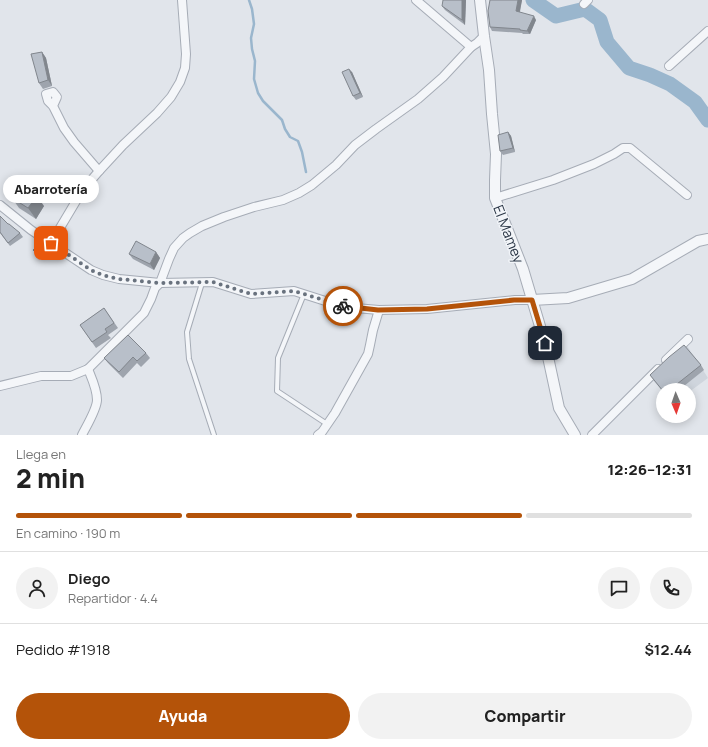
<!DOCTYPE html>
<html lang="es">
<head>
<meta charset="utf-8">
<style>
	:root { --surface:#fff; --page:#f2f2f2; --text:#222; --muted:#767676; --line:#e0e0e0; --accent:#b45309 }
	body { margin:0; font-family:Manrope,sans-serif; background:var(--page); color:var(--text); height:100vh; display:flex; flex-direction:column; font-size:15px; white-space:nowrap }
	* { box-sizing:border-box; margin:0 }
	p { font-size:13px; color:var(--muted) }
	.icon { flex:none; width:22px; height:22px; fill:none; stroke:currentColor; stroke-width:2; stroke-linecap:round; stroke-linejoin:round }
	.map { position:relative; height:435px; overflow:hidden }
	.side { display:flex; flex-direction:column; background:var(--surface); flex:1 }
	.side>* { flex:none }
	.needle { width:26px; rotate:178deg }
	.controls { position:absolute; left:656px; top:383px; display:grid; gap:8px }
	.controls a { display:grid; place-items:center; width:40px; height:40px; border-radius:50%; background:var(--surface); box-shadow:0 2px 10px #0003; font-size:20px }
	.pin { position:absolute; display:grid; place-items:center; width:34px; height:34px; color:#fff; margin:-17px; border-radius:8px; box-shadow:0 2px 6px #0006 }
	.courier { position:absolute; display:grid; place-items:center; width:40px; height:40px; margin:-20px; border:3px solid #b45309; border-radius:50%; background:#fff; color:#222; box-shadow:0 1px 5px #0007 }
	.bubble { position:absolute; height:28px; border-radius:14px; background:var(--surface); box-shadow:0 2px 10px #0003; font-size:13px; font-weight:800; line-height:28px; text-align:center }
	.headline em { font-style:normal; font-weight:800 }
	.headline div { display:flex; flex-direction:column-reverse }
	.headline { display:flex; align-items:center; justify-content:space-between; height:68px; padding:0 16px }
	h1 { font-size:26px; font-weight:800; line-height:30px }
	.bar { display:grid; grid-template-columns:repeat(4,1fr); gap:6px 4px; align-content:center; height:48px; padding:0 16px }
	.bar i { height:5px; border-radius:3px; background:var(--line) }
	.bar .selected { background:var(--accent) }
	.bar p { grid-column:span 4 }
	.line { display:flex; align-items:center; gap:10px; padding:0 16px; border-top:1px solid var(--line) }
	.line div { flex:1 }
	.round { display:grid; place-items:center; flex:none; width:42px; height:42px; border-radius:21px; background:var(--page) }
	.action { display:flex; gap:8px; margin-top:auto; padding:8px 16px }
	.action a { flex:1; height:46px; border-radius:24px; background:var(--accent); color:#fff; font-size:16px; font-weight:800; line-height:46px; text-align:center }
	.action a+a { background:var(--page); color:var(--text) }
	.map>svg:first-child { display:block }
	.built { fill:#cfd5dd }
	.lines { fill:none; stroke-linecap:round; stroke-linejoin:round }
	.stream { stroke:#9ab6cd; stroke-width:2.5 }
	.river { stroke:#9ab6cd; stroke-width:15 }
	.service-casing { stroke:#a6acb6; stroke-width:6 }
	.minor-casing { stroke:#a6acb6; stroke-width:10 }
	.tertiary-casing { stroke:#a6acb6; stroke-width:12 }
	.service { stroke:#f4f6f9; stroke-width:4 }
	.minor { stroke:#f4f6f9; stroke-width:8 }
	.tertiary { stroke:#f4f6f9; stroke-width:10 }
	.wall { fill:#9ea4ad }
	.shaded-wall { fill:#81868d }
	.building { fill:#b8bfc9; stroke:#81868d }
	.done { stroke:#69727e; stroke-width:4; stroke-dasharray:0 7.2 }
	.route { stroke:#b45309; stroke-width:5 }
	.labels { text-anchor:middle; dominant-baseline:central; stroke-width:3; stroke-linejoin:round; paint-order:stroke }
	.street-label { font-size:14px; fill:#283444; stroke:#f1f4f8 }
</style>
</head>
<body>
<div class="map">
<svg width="708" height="435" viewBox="0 0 708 435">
	<rect width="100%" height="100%" fill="#e1e5eb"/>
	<!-- built -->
	<polygon class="built" points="686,344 708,378 689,392 689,390 663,390 663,392 651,378"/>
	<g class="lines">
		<!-- stream -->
		<polyline class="stream" points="249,0 252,9 254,24 251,38 252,49 255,61 254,79 258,93 263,101 282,120 285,129 290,137 298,141 302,152 306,172"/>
		<!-- river -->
		<polyline class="river" points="533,0 556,16 585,9 600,20 607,42 629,68 650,75 670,84 695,102 708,120"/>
		<!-- service casing -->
		<g class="service-casing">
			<g id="service">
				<polyline points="202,283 187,332 189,359 214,435"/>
				<polyline points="304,294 278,358 277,391 327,424"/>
			</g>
		</g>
		<!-- minor casing -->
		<g class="minor-casing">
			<g id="minor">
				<polyline points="416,0 471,47"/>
				<polyline points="584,4 588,0"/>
				<polyline points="669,66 708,31"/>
				<polyline points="53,106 57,97 53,92 46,94 48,101 53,106 64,128 74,142 99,171"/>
				<polyline points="495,198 553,180 594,164 614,154 623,148 630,148 687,195"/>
				<polyline points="0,205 31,230 91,270 103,275 119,279 160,283 213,282 251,294 294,291 344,307 379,310 427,309 515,300 532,300"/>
				<polyline points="51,243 82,191 99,171 123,145 157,113 171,97 180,82 185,68 186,54 182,0"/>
				<polyline points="666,360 688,339"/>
				<polyline points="0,386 41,376 71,376 88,369 144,313 151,299 155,288 160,283 169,259 174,248 183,238 190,233 202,226 224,217 254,207 283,200 299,193 312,185 336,165 355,145 376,129 418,99 443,77 471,47 477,43 484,36"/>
				<path d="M82 435C86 427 97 409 97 400 97 389 92 379 88 369"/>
				<polyline points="318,435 322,432 335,413 368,354 370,345 373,330 379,310"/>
				<polyline points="592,435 658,369"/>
			</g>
		</g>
		<!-- tertiary casing -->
		<g class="tertiary-casing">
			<g id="tertiary">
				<polyline points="480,0 484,36 489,70 492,114 496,154 495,180 495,198 523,269 545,343 559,408 575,435"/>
				<polyline points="532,300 568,298 632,279 698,241 708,239"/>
			</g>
		</g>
		<!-- service -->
		<use href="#service" class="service"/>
		<!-- minor -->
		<use href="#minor" class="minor"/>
		<!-- tertiary -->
		<use href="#tertiary" class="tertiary"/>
	</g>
	<!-- wall -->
	<g class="wall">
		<polygon points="466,0 465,25 445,10 442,6"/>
		<polygon points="490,0 522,0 520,12 536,20 530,34 523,34 522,33 492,31 490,27"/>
		<polygon points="42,52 46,58 52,86 43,89 39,83"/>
		<polygon points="352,72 363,97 356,100 353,96"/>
		<polygon points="508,132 511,136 515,152 503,155 500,151"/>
		<polygon points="12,198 44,206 36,219 19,208"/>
		<polygon points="8,224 20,233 23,237 10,246 0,233"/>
		<polygon points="46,249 47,251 40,257 33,250"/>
		<polygon points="156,252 160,258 154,270 133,259 129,254"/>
		<polygon points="104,308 118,328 108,335 111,338 96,348 80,325"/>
		<polygon points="146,353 150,358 141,367 137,363 123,378 108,363 104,358"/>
		<polygon points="701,365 704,370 679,390 663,390 663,391 650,375"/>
	</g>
	<!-- shaded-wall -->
	<g class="shaded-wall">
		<polygon points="462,0 466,0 465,25 462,20"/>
		<polygon points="518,0 522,0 519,15 516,11"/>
		<polygon points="534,16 536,20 530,34 527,31"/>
		<polygon points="42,52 46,58 52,86 48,80"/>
		<polygon points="349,69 352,72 363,97 360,93"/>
		<polygon points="508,132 511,136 515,152 513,148"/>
		<polygon points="37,196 44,206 36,219 28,208"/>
		<polygon points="156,252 160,258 154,270 150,264"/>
	</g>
	<!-- building -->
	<g class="building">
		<polygon points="443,0 462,0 462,20 442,6"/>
		<polygon points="490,0 518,0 516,11 534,16 527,31 520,30 520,29 490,27 488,11"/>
		<polygon points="42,52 48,80 39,83 31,54"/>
		<polygon points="349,69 360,93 353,96 342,72"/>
		<polygon points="508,132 513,148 500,151 498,135"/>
		<polygon points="20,185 37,196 28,208 12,198"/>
		<polygon points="0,216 8,224 9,224 20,233 8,243 0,232"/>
		<polygon points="136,241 156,252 150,264 129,254"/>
		<polygon points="40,244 46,249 38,255 33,250"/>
		<polygon points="104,308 114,323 105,329 107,332 92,342 80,325"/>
		<polygon points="128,335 146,353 137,361 133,357 119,372 104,358"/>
		<polygon points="684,345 701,365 672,388 673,390 663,390 663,391 650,375 669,357"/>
	</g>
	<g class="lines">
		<!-- done -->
		<polyline class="done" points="51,243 91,270 102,275 119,279 160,283 213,282 251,294 294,291 343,306"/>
		<!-- route -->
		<polyline class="route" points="343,306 378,310 427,309 514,300 532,300 545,343"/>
	</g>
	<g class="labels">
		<!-- street labels -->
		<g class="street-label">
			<text transform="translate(509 234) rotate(69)">El Mamey</text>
		</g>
	</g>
</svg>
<div class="controls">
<a><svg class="needle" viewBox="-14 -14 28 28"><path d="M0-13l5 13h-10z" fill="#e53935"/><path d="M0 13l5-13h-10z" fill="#767676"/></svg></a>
</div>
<div class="pin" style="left:51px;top:243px;background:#ea580c"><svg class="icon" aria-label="bag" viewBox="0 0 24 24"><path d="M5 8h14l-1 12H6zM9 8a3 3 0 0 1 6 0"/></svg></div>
<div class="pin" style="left:545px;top:343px;background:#1f2937"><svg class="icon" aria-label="home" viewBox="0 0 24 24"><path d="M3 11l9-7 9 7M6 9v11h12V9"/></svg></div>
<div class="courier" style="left:343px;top:306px"><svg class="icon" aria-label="bike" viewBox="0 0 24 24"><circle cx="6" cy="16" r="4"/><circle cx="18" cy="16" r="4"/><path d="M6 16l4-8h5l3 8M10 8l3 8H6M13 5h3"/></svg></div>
<div class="bubble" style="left:3px;top:175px;width:96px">Abarrotería</div>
</div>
<section class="side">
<div class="headline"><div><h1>2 min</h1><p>Llega en</p></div><em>12:26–12:31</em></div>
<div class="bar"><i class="selected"></i><i class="selected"></i><i class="selected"></i><i></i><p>En camino · 190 m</p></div>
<div class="line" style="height:72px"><a class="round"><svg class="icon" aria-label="person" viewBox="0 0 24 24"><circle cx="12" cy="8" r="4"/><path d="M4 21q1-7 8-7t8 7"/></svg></a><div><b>Diego</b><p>Repartidor · 4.4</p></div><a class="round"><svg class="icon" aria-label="chat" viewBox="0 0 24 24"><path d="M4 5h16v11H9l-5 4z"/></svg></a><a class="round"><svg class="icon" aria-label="phone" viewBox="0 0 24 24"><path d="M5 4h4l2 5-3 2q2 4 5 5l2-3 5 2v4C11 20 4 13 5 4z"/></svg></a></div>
<div class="line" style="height:52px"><div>Pedido #1918</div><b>$12.44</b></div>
<div class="action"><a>Ayuda</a><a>Compartir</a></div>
</section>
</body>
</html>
